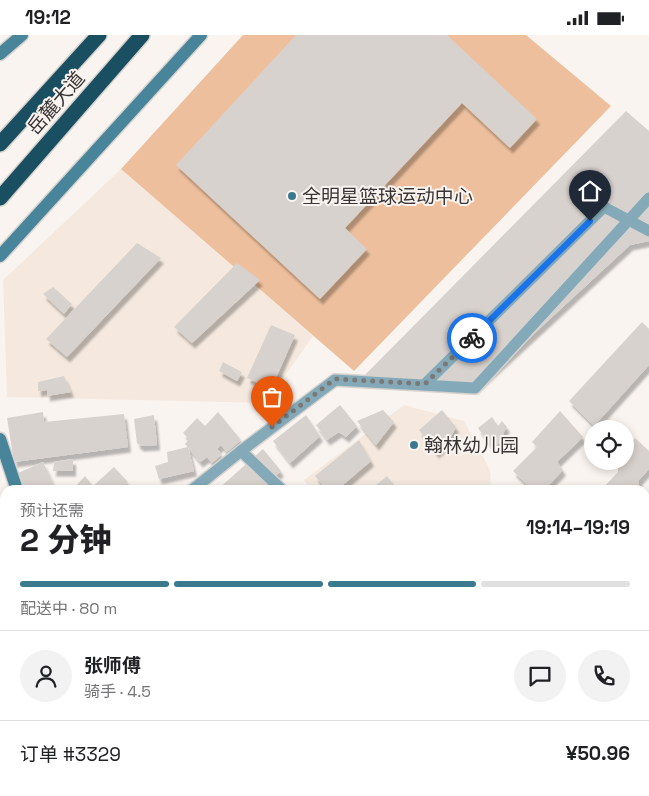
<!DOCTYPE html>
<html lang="zh">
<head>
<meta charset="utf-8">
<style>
	:root { --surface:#fff; --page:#f2f2f2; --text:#202124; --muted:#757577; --line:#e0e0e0; --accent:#3b798f }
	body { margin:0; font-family:"Space Grotesk","Noto Sans SC",sans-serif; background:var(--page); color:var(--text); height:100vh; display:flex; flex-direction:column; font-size:19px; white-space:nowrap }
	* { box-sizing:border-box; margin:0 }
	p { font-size:16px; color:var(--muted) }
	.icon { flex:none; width:28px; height:28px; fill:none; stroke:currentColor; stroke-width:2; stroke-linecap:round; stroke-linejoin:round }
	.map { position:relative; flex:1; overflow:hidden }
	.drawer { position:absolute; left:0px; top:450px; width:650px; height:311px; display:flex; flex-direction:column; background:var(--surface); border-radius:15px 15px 0 0; box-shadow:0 2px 8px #0003 }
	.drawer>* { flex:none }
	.tools { position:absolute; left:584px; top:385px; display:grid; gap:10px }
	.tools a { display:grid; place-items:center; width:50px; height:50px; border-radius:50%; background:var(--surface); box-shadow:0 2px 8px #0003; font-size:25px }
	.pin { position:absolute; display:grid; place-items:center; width:42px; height:42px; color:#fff; margin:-51px -21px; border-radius:50% 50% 50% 0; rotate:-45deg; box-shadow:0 0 5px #0007 }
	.pin .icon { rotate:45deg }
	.courier { position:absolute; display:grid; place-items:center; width:50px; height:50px; margin:-25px; border:4px solid #1a73e8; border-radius:50%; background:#fff; color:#222; box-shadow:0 1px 6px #0007 }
	.summary em { font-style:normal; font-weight:800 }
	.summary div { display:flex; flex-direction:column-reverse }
	.summary { display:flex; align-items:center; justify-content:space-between; height:85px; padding:0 20px }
	h1 { font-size:32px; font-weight:800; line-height:38px }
	.bar { display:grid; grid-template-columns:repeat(4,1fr); gap:8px 5px; align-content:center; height:60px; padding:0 20px }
	.bar i { height:6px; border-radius:4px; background:var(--line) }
	.bar .active { background:var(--accent) }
	.bar p { grid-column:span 4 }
	.line { display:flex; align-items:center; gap:12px; padding:0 20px; border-top:1px solid var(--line) }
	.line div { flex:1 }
	.round { display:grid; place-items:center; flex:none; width:52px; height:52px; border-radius:26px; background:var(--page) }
	.status { display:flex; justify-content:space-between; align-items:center; height:35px; padding:0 25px; background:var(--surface); direction:ltr }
	.status svg { height:14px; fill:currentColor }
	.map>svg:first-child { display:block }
	.built { fill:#f5e9df }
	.green { fill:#edbf9c }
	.building { fill:#d8d2ce; filter:url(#shadow) }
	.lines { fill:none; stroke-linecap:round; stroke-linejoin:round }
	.street-casing { stroke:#d7d2ce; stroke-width:14 }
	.secondary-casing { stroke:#d7d2ce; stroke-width:15 }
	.highway-casing { stroke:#d7d2ce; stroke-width:18 }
	.street { stroke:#84aab9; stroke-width:11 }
	.secondary { stroke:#48859a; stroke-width:12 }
	.highway { stroke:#194f61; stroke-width:15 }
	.done { stroke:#7c7876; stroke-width:5; stroke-dasharray:0 9 }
	.route { stroke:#1a73e8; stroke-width:6 }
	.poi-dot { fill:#3b798f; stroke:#faf4f0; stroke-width:2 }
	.labels { text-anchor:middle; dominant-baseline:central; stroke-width:4; stroke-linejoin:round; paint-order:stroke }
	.street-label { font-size:19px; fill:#383534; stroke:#faf4f0 }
	.poi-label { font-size:19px; fill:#383534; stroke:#faf4f0; text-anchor:start }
</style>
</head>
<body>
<div class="status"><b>19:12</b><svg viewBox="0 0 49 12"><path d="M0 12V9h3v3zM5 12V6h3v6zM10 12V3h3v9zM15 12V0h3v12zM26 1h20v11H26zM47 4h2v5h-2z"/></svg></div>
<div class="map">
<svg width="649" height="761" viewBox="0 0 649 761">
	<defs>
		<filter id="shadow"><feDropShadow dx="3" dy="5.5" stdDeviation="1" flood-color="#0004"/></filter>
	</defs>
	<rect width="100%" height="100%" fill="#faf4f0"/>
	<!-- built -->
	<g class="built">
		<polygon points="121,134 313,301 266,368 7,362 3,245"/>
		<polygon points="404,370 464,386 490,435 491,455 312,455 304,445"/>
		<polygon points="0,543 5,547 5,678 0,684"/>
		<polygon points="5,699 5,756 341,756 348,761 0,761 0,705"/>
	</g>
	<!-- green -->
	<g class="green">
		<polygon points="243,0 526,0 611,71 354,336 121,134"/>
		<polygon points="45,756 180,756 185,761 39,761"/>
	</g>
	<!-- building -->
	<g class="building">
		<polygon points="296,0 447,0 537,84 510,113 462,68 345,193 367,214 320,264 176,130"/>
		<polygon points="626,76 649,96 649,206 630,210 475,353 361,344"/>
		<polygon points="137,208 161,223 67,322 46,304"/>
		<polygon points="237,228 260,245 192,308 174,292"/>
		<polygon points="53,252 72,269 64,279 43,259"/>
		<polygon points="642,287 649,294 649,330 594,391 569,366"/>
		<polygon points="271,290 295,300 271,354 247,343"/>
		<polygon points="223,327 242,337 237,346 219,336"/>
		<polygon points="64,341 71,357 47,361 47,355 38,356 38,347"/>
		<polygon points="340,370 357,391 346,402 339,397 327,405 316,390"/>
		<polygon points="383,375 394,387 376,410 357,386"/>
		<polygon points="442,375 456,392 448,408 436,418 419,395"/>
		<polygon points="560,376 583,402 557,427 563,435 544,455 532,455 513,436 537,412 532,407"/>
		<polygon points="43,377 44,387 124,379 128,412 14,427 7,383"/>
		<polygon points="218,377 241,405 227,417 221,410 217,414 222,419 212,428 207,422 200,427 185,409 189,404 183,398 197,383 205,391"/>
		<polygon points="154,380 157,410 141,411 137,408 134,384"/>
		<polygon points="306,380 320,401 290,428 273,406"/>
		<polygon points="492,382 498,391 502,386 507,392 503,398 505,404 492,413 478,393"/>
		<polygon points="635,403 649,416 649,434 638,446 640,454 601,455 618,437 618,426 625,426 625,416"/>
		<polygon points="359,405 371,426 337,455 327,455 315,441"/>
		<polygon points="188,412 194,436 159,444 155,431 168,427 167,417"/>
		<polygon points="263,414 281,436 259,455 217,455"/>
		<polygon points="73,424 73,436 53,436 54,427"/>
		<polygon points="43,427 56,455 63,451 64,455 26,455 18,438"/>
		<polygon points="114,432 128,447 119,455 72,455 85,441 93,451"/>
		<polygon points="387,441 398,455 370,455"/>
		<polygon points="645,717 649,720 649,761 629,761 624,756 645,756"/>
		<polygon points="453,756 518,756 525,761 450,761"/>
		<polygon points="542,756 597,756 593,761 547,761"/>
	</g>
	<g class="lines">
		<!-- street casing -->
		<g class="street-casing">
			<g id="street">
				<polyline points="425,349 604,172 649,196"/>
				<polyline points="241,416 335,345 475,353 649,163"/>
				<polyline points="192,455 241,416 282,455"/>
				<polyline points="0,627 5,621"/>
			</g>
		</g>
		<!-- secondary casing -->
		<g class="secondary-casing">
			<g id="secondary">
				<polyline points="0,19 22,0"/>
				<polyline points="0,221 201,0"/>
				<polyline points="0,404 17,455"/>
				<polyline points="0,512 5,515"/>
				<polyline points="645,646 649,645"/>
				<polyline points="645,669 649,668"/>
				<polyline points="367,756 374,761"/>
				<polyline points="415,761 417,756"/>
			</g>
		</g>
		<!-- highway casing -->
		<g class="highway-casing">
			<g id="highway">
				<polyline points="0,109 99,0"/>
				<polyline points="0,163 142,0"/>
			</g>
		</g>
		<!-- street -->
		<use href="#street" class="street"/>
		<!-- secondary -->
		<use href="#secondary" class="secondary"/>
		<!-- highway -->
		<use href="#highway" class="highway"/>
	</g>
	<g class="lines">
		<!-- done -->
		<polyline class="done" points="272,392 335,344 425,349 472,303"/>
		<!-- route -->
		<polyline class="route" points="472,303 590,186"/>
	</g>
	<!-- markers -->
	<g class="poi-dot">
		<circle cx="292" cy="161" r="5"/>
		<circle cx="414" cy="410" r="5"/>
	</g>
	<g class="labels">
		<!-- street labels -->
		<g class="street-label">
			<text transform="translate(56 68) rotate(-49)">岳麓大道</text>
		</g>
		<!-- poi labels -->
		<g class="poi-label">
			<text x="302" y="161">全明星篮球运动中心</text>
			<text x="424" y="410">翰林幼儿园</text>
		</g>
	</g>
</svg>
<div class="tools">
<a><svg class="icon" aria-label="locate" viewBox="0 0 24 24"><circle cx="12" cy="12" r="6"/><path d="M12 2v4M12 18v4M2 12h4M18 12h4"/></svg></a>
</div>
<div class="pin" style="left:272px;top:392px;background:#ea580c"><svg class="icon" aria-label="bag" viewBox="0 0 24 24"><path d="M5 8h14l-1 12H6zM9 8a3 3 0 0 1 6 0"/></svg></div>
<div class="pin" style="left:590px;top:186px;background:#1f2937"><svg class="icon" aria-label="home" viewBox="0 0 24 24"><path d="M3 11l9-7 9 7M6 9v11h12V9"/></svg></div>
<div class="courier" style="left:472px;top:303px"><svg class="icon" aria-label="bike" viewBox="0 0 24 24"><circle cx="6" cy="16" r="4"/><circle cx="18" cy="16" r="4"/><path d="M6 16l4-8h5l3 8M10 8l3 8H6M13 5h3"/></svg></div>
<section class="drawer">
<div class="summary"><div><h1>2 分钟</h1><p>预计还需</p></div><em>19:14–19:19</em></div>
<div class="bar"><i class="active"></i><i class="active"></i><i class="active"></i><i></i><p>配送中 · 80 m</p></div>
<div class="line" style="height:90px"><a class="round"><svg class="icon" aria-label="person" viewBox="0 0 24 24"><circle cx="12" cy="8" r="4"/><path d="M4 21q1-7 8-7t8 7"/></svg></a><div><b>张师傅</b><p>骑手 · 4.5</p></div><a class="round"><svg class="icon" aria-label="chat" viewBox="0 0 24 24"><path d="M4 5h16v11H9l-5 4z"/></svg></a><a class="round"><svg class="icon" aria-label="phone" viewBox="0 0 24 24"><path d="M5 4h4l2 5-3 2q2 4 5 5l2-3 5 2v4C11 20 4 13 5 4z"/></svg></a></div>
<div class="line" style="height:65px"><div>订单 #3329</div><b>¥50.96</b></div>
</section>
</div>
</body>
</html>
